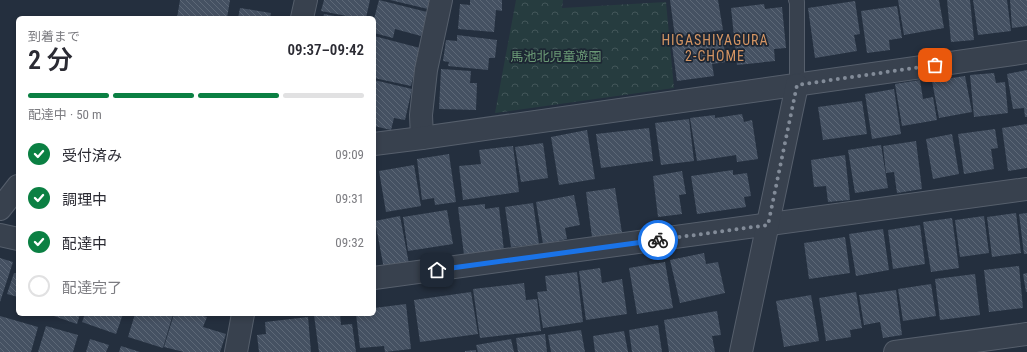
<!DOCTYPE html>
<html lang="ja">
<head>
<meta charset="utf-8">
<style>
	:root { --surface:#fff; --page:#f7f7f7; --text:#2b2b33; --muted:#7c7c81; --line:#e1e1e2; --accent:#0b8043 }
	body { margin:0; font-family:"Roboto Condensed","Noto Sans JP",sans-serif; background:var(--page); color:var(--text); height:100vh; display:flex; flex-direction:column; font-size:15px; white-space:nowrap }
	* { box-sizing:border-box; margin:0 }
	p { font-size:13px; color:var(--muted) }
	.icon { flex:none; width:22px; height:22px; fill:none; stroke:currentColor; stroke-width:2; stroke-linecap:round; stroke-linejoin:round }
	.map { position:relative; flex:1; overflow:hidden }
	.drawer { position:absolute; left:16px; top:16px; width:360px; height:300px; display:flex; flex-direction:column; background:var(--surface); border-radius:6px; box-shadow:0 2px 6px #0003 }
	.drawer>* { flex:none }
	.pin { position:absolute; display:grid; place-items:center; width:34px; height:34px; color:#fff; margin:-17px; border-radius:8px; box-shadow:0 2px 6px #0006 }
	.courier { position:absolute; display:grid; place-items:center; width:40px; height:40px; margin:-20px; border:3px solid #1a73e8; border-radius:50%; background:#fff; color:#222; box-shadow:0 1px 5px #0007 }
	.head em { font-style:normal; font-weight:600 }
	.head div { display:flex; flex-direction:column-reverse }
	.head { display:flex; align-items:center; justify-content:space-between; height:68px; padding:0 12px }
	h1 { font-size:26px; font-weight:600; line-height:30px }
	.bar { display:grid; grid-template-columns:repeat(4,1fr); gap:6px 4px; align-content:center; height:48px; padding:0 12px }
	.bar i { height:5px; border-radius:3px; background:var(--line) }
	.bar .selected { background:var(--accent) }
	.bar p { grid-column:span 4 }
	ol { padding:0 12px; list-style:none }
	li { display:flex; align-items:center; gap:12px; height:44px }
	li p { margin-inline-start:auto }
	li .icon { padding:4px; border-radius:50%; background:var(--accent); color:#fff; stroke-width:4 }
	li:last-child { color:var(--muted) }
	li i { width:22px; height:22px; border:2px solid var(--line); border-radius:50% }
	.map>svg:first-child { display:block }
	.park { fill:url(#park-crowns) }
	.building { fill:url(#building-back-hatch) }
	.lines { fill:none; stroke-linecap:round; stroke-linejoin:round }
	.service-casing { stroke:#565f6c; stroke-width:16 }
	.minor-casing { stroke:#565f6c; stroke-width:24 }
	.service { stroke:#38414e; stroke-width:14 }
	.minor { stroke:#38414e; stroke-width:22 }
	.done { stroke:#828b98; stroke-width:4; stroke-dasharray:0 7.2 }
	.route { stroke:#1a73e8; stroke-width:5 }
	.labels { text-anchor:middle; dominant-baseline:central; stroke-width:3.5; stroke-linejoin:round; paint-order:stroke }
	.park-label { font-size:13px; fill:#6b9a76; stroke:#1d2633 }
	.neighbourhood-label { font-size:14px; letter-spacing:1px; fill:#d59563; stroke:#1d2633 }
</style>
</head>
<body>
<div class="map">
<svg width="1027" height="352" viewBox="0 0 1027 352">
	<defs>
		<pattern id="park-crowns" width="20" height="18" patternUnits="userSpaceOnUse"><rect width="20" height="18" fill="#263c3f"/><path d="M2 6a3 3 0 1 1 6 0M12 15a3 3 0 1 1 6 0" fill="none" stroke="#435659"/></pattern>
		<pattern id="building-back-hatch" width="6" height="6" patternUnits="userSpaceOnUse"><rect width="6" height="6" fill="#455162"/><path d="M-1 5l2 2M0 0l6 6M5-1l2 2" fill="none" stroke="#5d6877"/></pattern>
	</defs>
	<rect width="100%" height="100%" fill="#242f3e"/>
	<!-- park -->
	<polygon class="park" points="516,0 563,0 562,8 666,2 674,88 495,113"/>
	<!-- building -->
	<g class="building">
		<polygon points="180,0 230,0 227,18 177,18"/>
		<polygon points="324,0 370,0 366,18 357,18 321,11"/>
		<polygon points="379,0 427,12 421,36 395,29 393,38 374,33 374,19"/>
		<polygon points="390,0 430,0 428,9"/>
		<polygon points="470,0 502,0 502,11 496,10 494,32 458,29 460,4 470,5"/>
		<polygon points="670,0 718,0 723,30 675,37"/>
		<polygon points="898,0 939,0 944,28 904,35"/>
		<polygon points="947,0 970,0 974,40 951,42"/>
		<polygon points="973,0 1007,0 1011,31 978,35"/>
		<polygon points="1010,0 1027,0 1027,26 1012,28"/>
		<polygon points="855,1 860,34 854,35 857,51 815,58 808,8"/>
		<polygon points="764,4 765,9 782,7 786,48 774,49 775,61 737,65 731,8"/>
		<polygon points="897,6 902,38 889,40 890,50 867,53 861,11"/>
		<polygon points="240,8 271,13 270,18 238,18"/>
		<polygon points="324,14 340,17 340,18 323,18"/>
		<polygon points="457,35 497,40 495,58 489,58 488,70 448,66 449,62 443,61 446,40 457,41"/>
		<polygon points="374,36 420,48 411,86 374,78"/>
		<polygon points="723,39 726,62 712,64 714,76 677,81 672,46"/>
		<polygon points="441,69 471,71 470,83 477,83 476,110 439,109"/>
		<polygon points="1027,70 1027,117 1025,117 1024,108 1013,109 1007,74"/>
		<polygon points="994,73 996,83 1005,82 1008,113 974,117 970,75"/>
		<polygon points="965,76 972,112 939,118 932,81"/>
		<polygon points="374,80 412,89 405,120 394,118 391,130 374,126"/>
		<polygon points="920,80 923,99 933,97 937,120 902,126 895,84"/>
		<polygon points="894,89 901,134 872,139 865,94"/>
		<polygon points="862,101 867,134 823,140 818,107"/>
		<polygon points="742,114 744,122 752,120 758,159 737,162 736,155 697,161 690,118 715,115 715,118"/>
		<polygon points="689,119 694,161 661,165 655,123"/>
		<polygon points="1027,124 1027,168 1008,171 1002,128"/>
		<polygon points="649,128 653,161 601,168 596,134"/>
		<polygon points="995,129 998,148 991,149 994,169 964,174 958,134"/>
		<polygon points="587,130 595,179 559,185 551,137"/>
		<polygon points="952,134 959,174 933,179 926,139"/>
		<polygon points="916,141 922,189 897,193 894,172 886,173 883,146"/>
		<polygon points="543,143 548,178 521,182 515,147"/>
		<polygon points="881,145 888,188 855,193 848,150"/>
		<polygon points="513,146 519,192 463,200 459,166 481,164 479,150"/>
		<polygon points="449,154 456,202 435,205 434,198 422,200 417,159"/>
		<polygon points="845,155 850,200 828,202 826,186 814,187 811,160"/>
		<polygon points="414,165 421,206 386,212 379,171"/>
		<polygon points="733,170 733,175 747,173 751,196 744,197 746,207 697,214 691,176"/>
		<polygon points="682,171 686,194 679,195 682,214 658,217 653,176"/>
		<polygon points="615,188 622,233 592,237 586,192"/>
		<polygon points="574,195 580,225 565,228 567,239 543,244 536,202"/>
		<polygon points="533,203 539,244 511,247 505,207"/>
		<polygon points="485,204 485,209 499,207 504,251 464,255 458,207"/>
		<polygon points="447,210 453,244 408,251 403,217"/>
		<polygon points="1016,213 1021,253 992,257 987,217"/>
		<polygon points="1027,213 1027,254 1024,254 1019,214"/>
		<polygon points="400,216 409,264 384,269 375,221"/>
		<polygon points="984,216 989,253 960,257 955,220"/>
		<polygon points="952,218 959,268 931,272 923,222"/>
		<polygon points="920,225 925,264 893,269 888,230"/>
		<polygon points="883,229 889,270 856,276 849,234"/>
		<polygon points="845,237 850,273 809,279 804,243"/>
		<polygon points="704,253 706,264 718,262 725,293 680,303 670,260"/>
		<polygon points="0,258 13,262 0,302"/>
		<polygon points="665,262 673,308 637,314 629,268"/>
		<polygon points="1019,266 1023,308 989,312 984,270"/>
		<polygon points="600,268 602,283 622,279 627,314 586,320 579,271"/>
		<polygon points="577,272 583,322 543,328 537,292 547,291 545,276"/>
		<polygon points="14,273 18,274 18,297 7,294"/>
		<polygon points="1027,273 1027,292 1026,292 1023,274"/>
		<polygon points="975,274 980,315 940,320 935,279"/>
		<polygon points="524,283 526,300 537,299 541,331 480,338 473,289"/>
		<polygon points="931,284 936,316 903,321 898,289"/>
		<polygon points="896,290 902,335 883,338 880,322 864,325 859,295"/>
		<polygon points="471,292 478,334 420,342 414,300"/>
		<polygon points="856,292 862,328 850,330 851,337 826,341 819,298"/>
		<polygon points="811,295 819,341 784,347 776,301"/>
		<polygon points="406,304 411,349 385,352 384,346 360,348 356,314 374,314 374,308"/>
		<polygon points="717,311 721,335 712,336 715,352 669,352 664,320"/>
		<polygon points="48,314 80,314 77,324"/>
		<polygon points="85,314 123,314 116,334 82,322"/>
		<polygon points="135,314 173,314 163,348 128,337"/>
		<polygon points="174,314 196,314 207,317 203,327 226,334 220,352 184,352 164,347"/>
		<polygon points="325,314 340,314 341,325 352,324 356,352 319,352 314,315"/>
		<polygon points="0,316 38,327 31,352 0,352"/>
		<polygon points="308,317 311,352 259,352 257,335 266,334 265,322"/>
		<polygon points="658,325 662,352 632,352 629,330"/>
		<polygon points="46,326 78,335 73,352 38,352"/>
		<polygon points="581,330 585,352 551,352 548,335"/>
		<polygon points="624,331 628,352 595,352 593,336"/>
		<polygon points="545,334 547,352 518,352 516,338"/>
		<polygon points="90,339 109,345 106,352 86,352"/>
		<polygon points="511,339 514,352 478,352 476,345"/>
		<polygon points="121,346 140,352 119,352"/>
		<polygon points="476,350 476,352 465,352 465,351"/>
	</g>
	<g class="lines">
		<!-- service casing -->
		<g class="service-casing">
			<polyline id="service" points="796,0 797,2 797,85"/>
		</g>
		<!-- minor casing -->
		<g class="minor-casing">
			<g id="minor">
				<polyline points="302,18 306,0"/>
				<polyline points="422,138 421,115 426,70 441,0"/>
				<polyline points="374,144 422,138 1027,52"/>
				<polyline points="0,209 18,186"/>
				<polyline points="0,235 18,239"/>
				<polyline points="374,278 1027,189"/>
				<polyline points="236,352 243,314"/>
				<polyline points="741,352 797,85"/>
				<polyline points="895,352 1027,334"/>
			</g>
		</g>
		<!-- service -->
		<use href="#service" class="service"/>
		<!-- minor -->
		<use href="#minor" class="minor"/>
	</g>
	<g class="lines">
		<!-- done -->
		<polyline class="done" points="658,240 768,225 797,85 935,65"/>
		<!-- route -->
		<polyline class="route" points="437,270 658,240"/>
	</g>
	<g class="labels">
		<!-- park labels -->
		<g class="park-label">
			<text x="556" y="56">馬池北児童遊園</text>
		</g>
		<!-- neighbourhood labels -->
		<g class="neighbourhood-label">
			<text x="715" y="40">HIGASHIYAGURA<tspan x="715" dy="16">2-CHOME</tspan></text>
		</g>
	</g>
</svg>
<div class="pin" style="left:935px;top:65px;background:#ea580c"><svg class="icon" aria-label="bag" viewBox="0 0 24 24"><path d="M5 8h14l-1 12H6zM9 8a3 3 0 0 1 6 0"/></svg></div>
<div class="pin" style="left:437px;top:270px;background:#1f2937"><svg class="icon" aria-label="home" viewBox="0 0 24 24"><path d="M3 11l9-7 9 7M6 9v11h12V9"/></svg></div>
<div class="courier" style="left:658px;top:240px"><svg class="icon" aria-label="bike" viewBox="0 0 24 24"><circle cx="6" cy="16" r="4"/><circle cx="18" cy="16" r="4"/><path d="M6 16l4-8h5l3 8M10 8l3 8H6M13 5h3"/></svg></div>
<section class="drawer">
<div class="head"><div><h1>2 分</h1><p>到着まで</p></div><em>09:37–09:42</em></div>
<div class="bar"><i class="selected"></i><i class="selected"></i><i class="selected"></i><i></i><p>配達中 · 50 m</p></div>
<ol>
<li><svg class="icon" aria-label="check" viewBox="0 0 24 24"><path d="M5 12l5 5 9-10"/></svg>受付済み<p>09:09</p></li>
<li><svg class="icon" aria-label="check" viewBox="0 0 24 24"><path d="M5 12l5 5 9-10"/></svg>調理中<p>09:31</p></li>
<li><svg class="icon" aria-label="check" viewBox="0 0 24 24"><path d="M5 12l5 5 9-10"/></svg>配達中<p>09:32</p></li>
<li><i></i>配達完了</li>
</ol>
</section>
</div>
</body>
</html>
